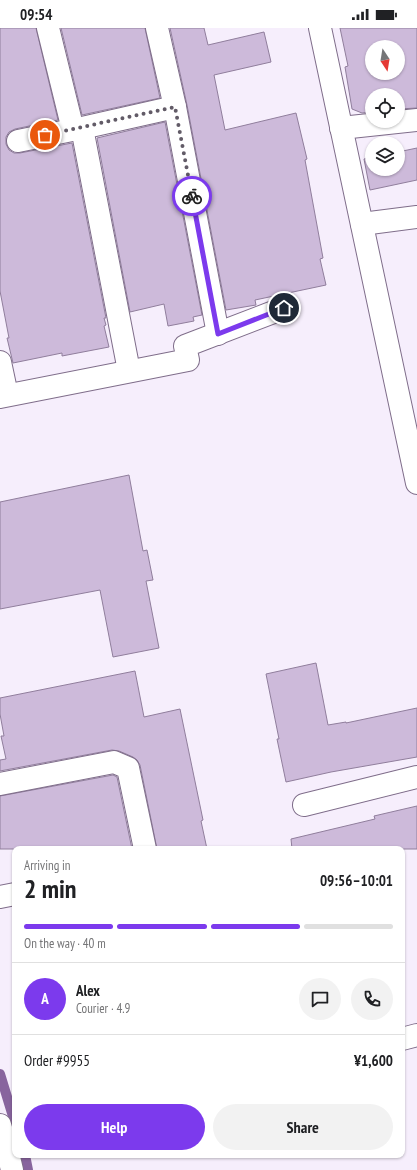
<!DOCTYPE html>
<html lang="en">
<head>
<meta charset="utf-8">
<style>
	:root { --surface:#fff; --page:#f2f2f2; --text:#202124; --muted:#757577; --line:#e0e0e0; --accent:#7c3aed }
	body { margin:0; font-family:"PT Sans Narrow",sans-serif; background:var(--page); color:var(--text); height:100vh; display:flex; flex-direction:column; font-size:15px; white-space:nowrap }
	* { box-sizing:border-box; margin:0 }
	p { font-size:13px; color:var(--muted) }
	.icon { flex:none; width:22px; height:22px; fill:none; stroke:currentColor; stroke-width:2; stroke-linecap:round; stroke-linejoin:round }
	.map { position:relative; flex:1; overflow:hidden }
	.details { position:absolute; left:12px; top:818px; width:393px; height:312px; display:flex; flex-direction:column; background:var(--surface); border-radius:8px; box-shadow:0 1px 3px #0004 }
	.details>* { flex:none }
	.needle { width:26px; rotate:168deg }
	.controls { position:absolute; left:365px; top:12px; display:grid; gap:8px }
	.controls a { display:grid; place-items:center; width:40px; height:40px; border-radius:50%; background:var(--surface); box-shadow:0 1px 3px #0004; font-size:20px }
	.pin { position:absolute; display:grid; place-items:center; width:34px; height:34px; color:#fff; margin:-17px; border:2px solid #fff; border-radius:50%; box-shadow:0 1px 4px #0007 }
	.courier { position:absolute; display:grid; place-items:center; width:40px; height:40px; margin:-20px; border:3px solid #7c3aed; border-radius:50%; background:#fff; color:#222; box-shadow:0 1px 5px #0007 }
	.headline em { font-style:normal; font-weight:600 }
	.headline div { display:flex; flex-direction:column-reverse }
	.headline { display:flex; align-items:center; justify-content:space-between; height:68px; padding:0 12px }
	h1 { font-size:26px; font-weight:600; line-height:30px }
	.bar { display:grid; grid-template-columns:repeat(4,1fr); gap:6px 4px; align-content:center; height:48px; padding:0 12px }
	.bar i { height:5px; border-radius:3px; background:var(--line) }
	.bar .active { background:var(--accent) }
	.bar p { grid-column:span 4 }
	.line { display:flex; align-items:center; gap:10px; padding:0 12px; border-top:1px solid var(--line) }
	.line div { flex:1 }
	.round { display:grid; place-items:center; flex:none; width:42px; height:42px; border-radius:21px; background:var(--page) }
	.button { display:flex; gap:8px; margin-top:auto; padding:8px 12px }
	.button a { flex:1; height:46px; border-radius:24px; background:var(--accent); color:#fff; font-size:16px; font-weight:600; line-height:46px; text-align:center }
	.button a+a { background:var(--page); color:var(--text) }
	.status { display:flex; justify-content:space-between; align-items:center; height:28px; padding:0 20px; background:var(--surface); direction:ltr }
	.status svg { height:11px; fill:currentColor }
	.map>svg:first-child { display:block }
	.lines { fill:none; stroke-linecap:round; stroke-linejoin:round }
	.stream { stroke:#88649e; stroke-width:10 }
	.building { fill:#cdbada; stroke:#907e9c; fill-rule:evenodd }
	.street-casing { stroke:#7f6d8a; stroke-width:24 }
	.street { stroke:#fff; stroke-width:22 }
	.done { stroke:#625b67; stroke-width:4; stroke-dasharray:0 7.2 }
	.route { stroke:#7c3aed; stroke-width:5 }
</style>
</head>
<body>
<div class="status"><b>09:54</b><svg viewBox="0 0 49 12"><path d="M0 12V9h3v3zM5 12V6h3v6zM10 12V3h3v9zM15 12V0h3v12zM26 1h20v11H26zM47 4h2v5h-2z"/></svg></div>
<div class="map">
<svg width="417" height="1142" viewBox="0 0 417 1142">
	<rect width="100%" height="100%" fill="#f6eefc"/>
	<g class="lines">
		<!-- stream -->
		<g class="stream">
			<polyline points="0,1046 15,1095"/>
			<polyline points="25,1127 28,1142"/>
		</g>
	</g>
	<!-- building -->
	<g class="building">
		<polygon points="0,0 36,0 58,92 15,101 9,104 6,109 6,116 9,122 14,125 20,125 72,115 106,290 104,290 106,297 104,298 109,319 62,328 62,325 13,335 7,310 9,310 0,263"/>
		<polygon points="61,0 145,0 160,70 82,87"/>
		<polygon points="170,0 204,0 208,17 264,4 271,34 214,47 225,102 296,85 307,131 305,132 323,230 320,231 326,257 255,272 256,277 226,282 187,77"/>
		<path d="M340 0H417V80L398 81V67H372V84L362 85 352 81 345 39 348 38ZM372 19H398V45H372Z"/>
		<polygon points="165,94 202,287 193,289 194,293 168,298 164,276 130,284 97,110"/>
		<polygon points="417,120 417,152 370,162 364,131 372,129 372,141 398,141 398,124"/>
		<polygon points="129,447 143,523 147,522 153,552 146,553 159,620 113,629 100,562 0,581 0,474"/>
		<polygon points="316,635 328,697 346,694 346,695 417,680 417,729 331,744 286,754 277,711 279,711 266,646"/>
		<polygon points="135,643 144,689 180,681 203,792 201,793 207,821 157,821 140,737 137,732 133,729 119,723 112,722 0,743 0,732 6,731 1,708 4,708 0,686 0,670"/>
		<polygon points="113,747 117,749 132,821 0,821 0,768"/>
		<polygon points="417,778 417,821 292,821 291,811 375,791 374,788"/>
	</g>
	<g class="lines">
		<!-- street casing -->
		<g class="street-casing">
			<g id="street">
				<polyline points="48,0 73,102"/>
				<polyline points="157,0 175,79 218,306"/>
				<polyline points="320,0 417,455"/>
				<polyline points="82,100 129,343"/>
				<polyline points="341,100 417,92"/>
				<polyline points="18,113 82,100 175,79"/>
				<polyline points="362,196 417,189"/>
				<polyline points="0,334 7,367"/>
				<polyline points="0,369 188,332 185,318 284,280"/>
				<polyline points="0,756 114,734 128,740 145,821"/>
				<polyline points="304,777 417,749"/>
				<polyline points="0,869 15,866"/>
				<polyline points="402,1011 417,1007"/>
				<polyline points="0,1097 7,1121 12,1142"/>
			</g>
		</g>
		<!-- street -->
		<use href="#street" class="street"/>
	</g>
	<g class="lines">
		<!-- done -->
		<polyline class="done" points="45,107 175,79 192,168"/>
		<!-- route -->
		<polyline class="route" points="192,168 218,306 284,280"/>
	</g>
</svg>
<div class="controls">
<a><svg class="needle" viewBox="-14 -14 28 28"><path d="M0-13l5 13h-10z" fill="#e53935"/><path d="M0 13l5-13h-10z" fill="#757577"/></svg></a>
<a><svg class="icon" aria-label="locate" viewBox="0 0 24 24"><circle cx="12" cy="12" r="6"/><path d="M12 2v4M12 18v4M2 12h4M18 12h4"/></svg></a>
<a><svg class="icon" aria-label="layers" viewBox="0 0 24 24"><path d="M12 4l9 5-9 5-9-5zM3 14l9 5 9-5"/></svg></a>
</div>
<div class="pin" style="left:45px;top:107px;background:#ea580c"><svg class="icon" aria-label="bag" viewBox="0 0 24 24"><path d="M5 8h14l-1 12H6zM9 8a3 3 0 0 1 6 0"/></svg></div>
<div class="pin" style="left:284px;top:280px;background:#1f2937"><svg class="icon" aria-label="home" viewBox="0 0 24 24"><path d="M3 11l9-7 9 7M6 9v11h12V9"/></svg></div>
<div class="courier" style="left:192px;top:168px"><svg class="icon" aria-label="bike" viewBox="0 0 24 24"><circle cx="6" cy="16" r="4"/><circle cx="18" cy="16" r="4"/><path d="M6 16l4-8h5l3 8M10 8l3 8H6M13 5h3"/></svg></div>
<section class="details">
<div class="headline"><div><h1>2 min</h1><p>Arriving in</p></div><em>09:56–10:01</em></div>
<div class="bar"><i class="active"></i><i class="active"></i><i class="active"></i><i></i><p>On the way · 40 m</p></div>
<div class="line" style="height:72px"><b class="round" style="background:var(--accent);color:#fff">A</b><div><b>Alex</b><p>Courier · 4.9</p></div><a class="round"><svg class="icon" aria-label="chat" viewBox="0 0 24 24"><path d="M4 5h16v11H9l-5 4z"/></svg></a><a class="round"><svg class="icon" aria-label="phone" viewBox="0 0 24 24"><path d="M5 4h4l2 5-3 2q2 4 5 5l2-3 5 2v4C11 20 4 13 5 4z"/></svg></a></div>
<div class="line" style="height:52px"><div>Order #9955</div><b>¥1,600</b></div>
<div class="button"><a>Help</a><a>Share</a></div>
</section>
</div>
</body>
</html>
